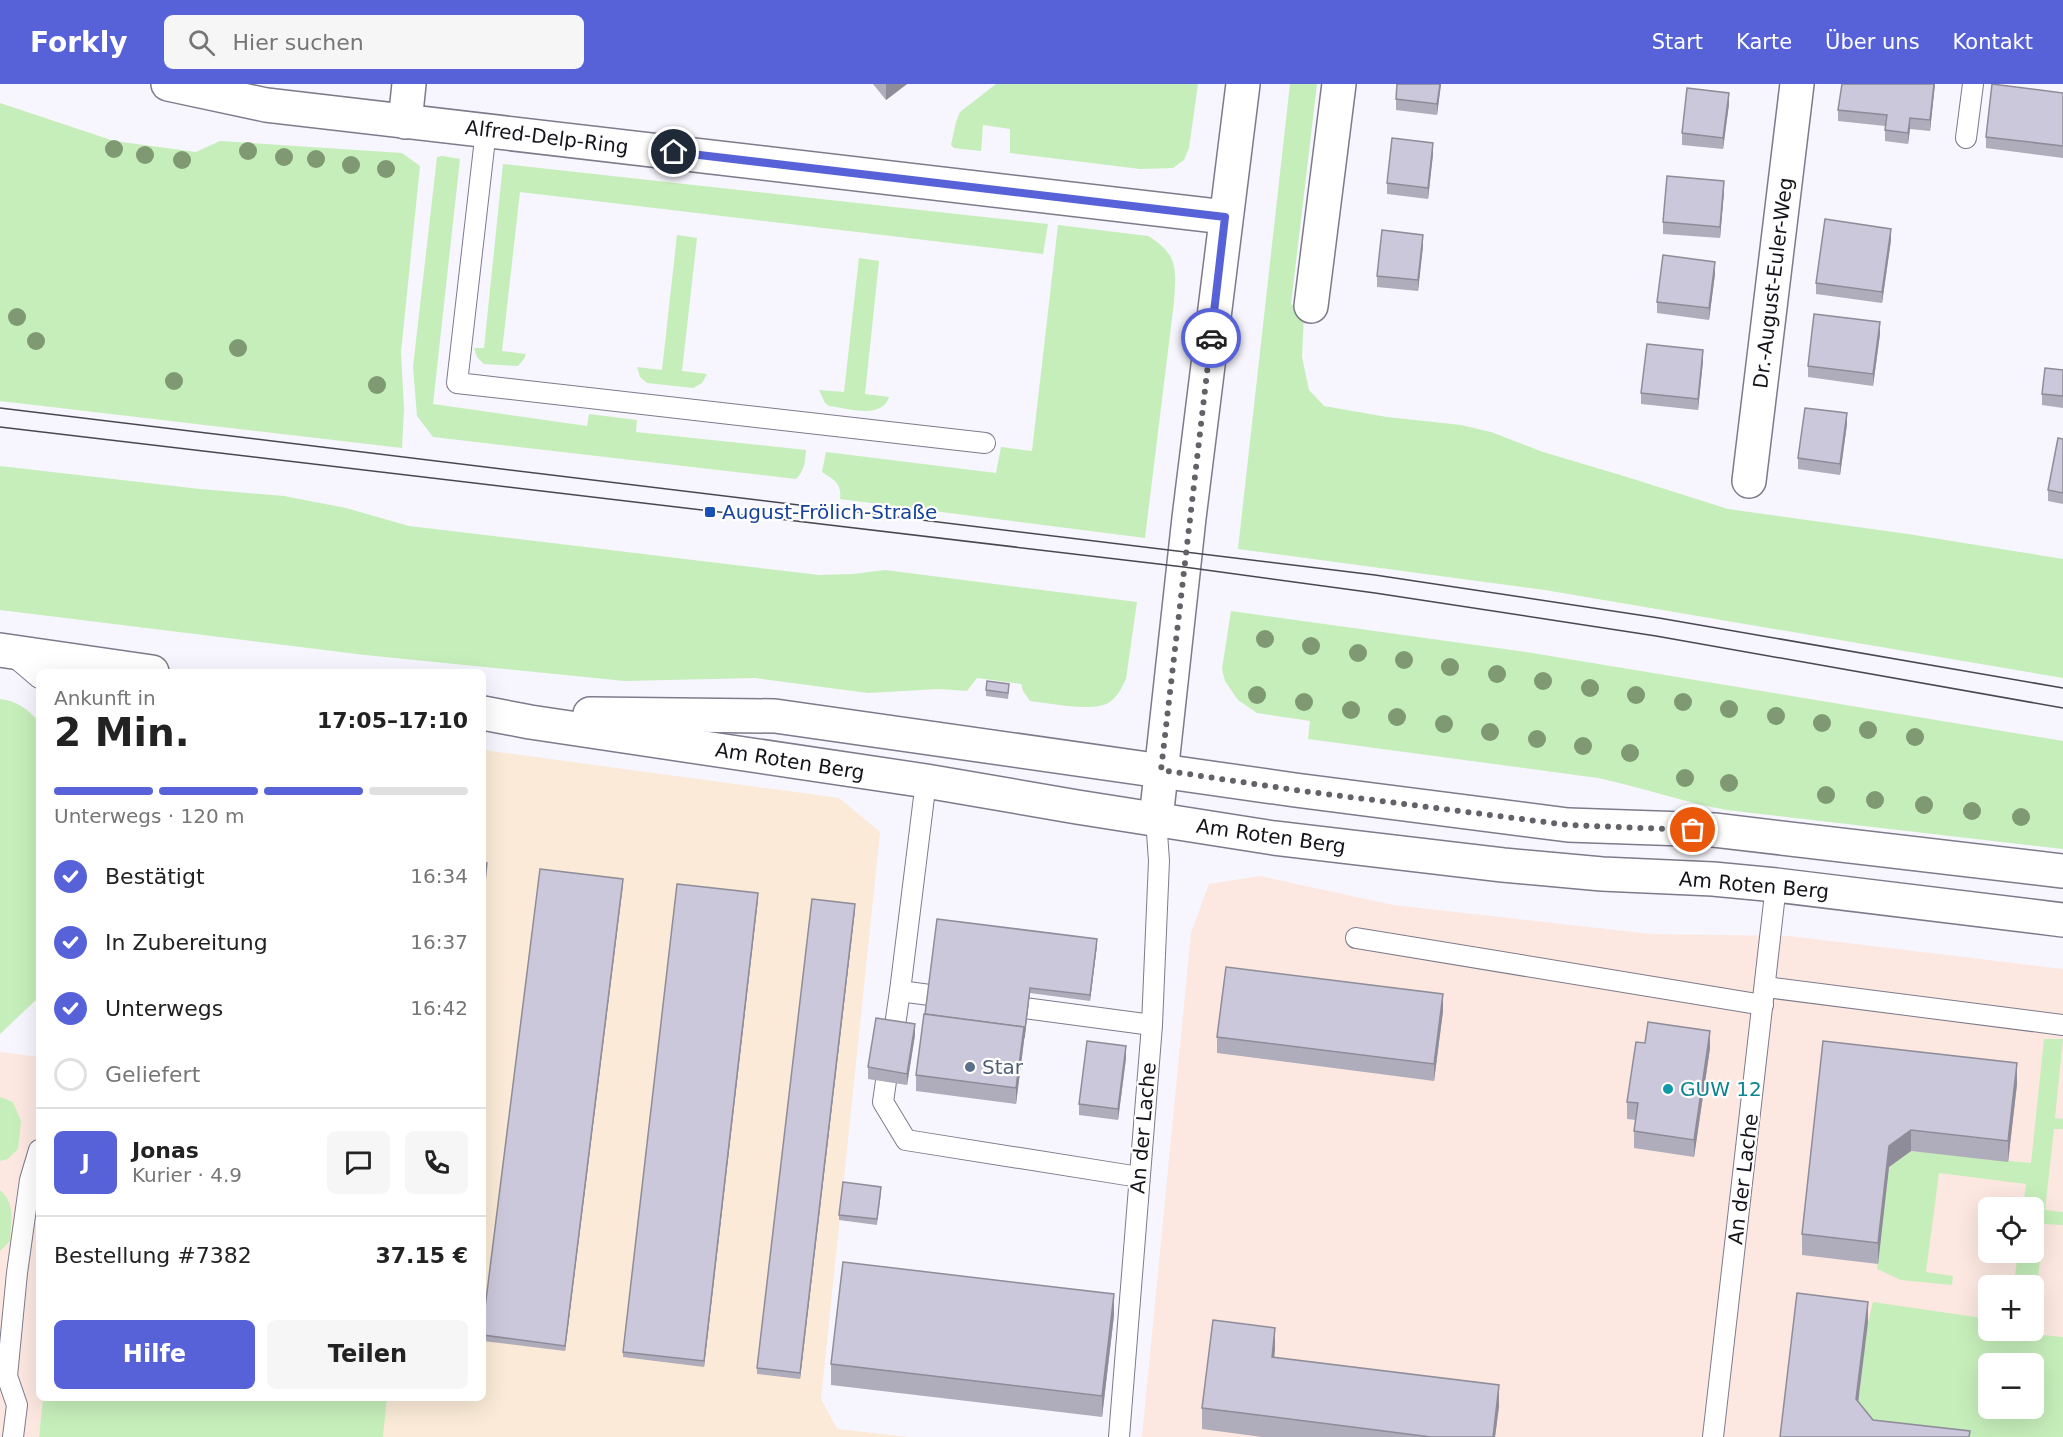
<!DOCTYPE html>
<html lang="de">
<head>
<meta charset="utf-8">
<style>
	:root { --surface:#fff; --page:#f6f6f6; --text:#222; --muted:#767676; --line:#e0e0e0; --accent:#5762d9 }
	body { margin:0; font-family:"DejaVu Sans",sans-serif; background:var(--page); color:var(--text); height:100vh; display:flex; flex-direction:column; font-size:22px; white-space:nowrap }
	* { box-sizing:border-box; margin:0 }
	p { font-size:20px; color:var(--muted) }
	.icon { flex:none; width:33px; height:33px; fill:none; stroke:currentColor; stroke-width:2; stroke-linecap:round; stroke-linejoin:round }
	.map { position:relative; flex:1; overflow:hidden }
	.sheet { position:absolute; left:36px; top:585px; width:450px; height:732px; display:flex; flex-direction:column; background:var(--surface); border-radius:9px; box-shadow:0 6px 24px #0002 }
	.sheet>* { flex:none }
	.fabs { position:absolute; left:1978px; top:1113px; display:grid; gap:12px }
	.fabs a { display:grid; place-items:center; width:66px; height:66px; border-radius:9px; background:var(--surface); box-shadow:0 6px 24px #0002; font-size:30px }
	.pin { position:absolute; display:grid; place-items:center; width:51px; height:51px; color:#fff; margin:-26px; border:3px solid #fff; border-radius:50%; box-shadow:0 2px 6px #0007 }
	.courier { position:absolute; display:grid; place-items:center; width:60px; height:60px; margin:-30px; border:4px solid #5762d9; border-radius:50%; background:#fff; color:#222; box-shadow:0 2px 8px #0007 }
	.overview em { font-style:normal; font-weight:700 }
	.overview div { display:flex; flex-direction:column-reverse }
	.overview { display:flex; align-items:center; justify-content:space-between; height:102px; padding:0 18px }
	h1 { font-size:39px; font-weight:700; line-height:45px }
	.bar { display:grid; grid-template-columns:repeat(4,1fr); gap:9px 6px; align-content:center; height:72px; padding:0 18px }
	.bar i { height:8px; border-radius:4px; background:var(--line) }
	.bar .selected { background:var(--accent) }
	.bar p { grid-column:span 4 }
	.line { display:flex; align-items:center; gap:15px; padding:0 18px; border-top:2px solid var(--line) }
	.line div { flex:1 }
	.round { display:grid; place-items:center; flex:none; width:63px; height:63px; border-radius:9px; background:var(--page) }
	ol { padding:0 18px; list-style:none }
	li { display:flex; align-items:center; gap:18px; height:66px }
	li p { margin-inline-start:auto }
	li .icon { padding:6px; border-radius:50%; background:var(--accent); color:#fff; stroke-width:4 }
	li:last-child { color:var(--muted) }
	li i { width:33px; height:33px; border:3px solid var(--line); border-radius:50% }
	.cta { display:flex; gap:12px; margin-top:auto; padding:12px 18px }
	.cta a { flex:1; height:69px; border-radius:9px; background:var(--accent); color:#fff; font-size:24px; font-weight:700; line-height:69px; text-align:center }
	.cta a+a { background:var(--page); color:var(--text) }
	header { display:flex; align-items:center; gap:36px; box-sizing:border-box; height:84px; padding:0 30px; background:var(--accent); color:#fff }
	header strong { font-size:28px }
	nav { display:flex; gap:33px; margin-inline-start:auto; font-size:21px }
	.search { width:420px; height:54px; background:var(--page); display:flex; align-items:center; gap:15px; box-sizing:border-box; padding:0 21px; border-radius:9px; color:var(--muted); font-size:22px }
	.map>svg:first-child { display:block }
	.commercial { fill:#fce8e1; fill-rule:evenodd }
	.industrial { fill:#faead7 }
	.green { fill:#c6eeba; fill-rule:evenodd }
	.lines { fill:none; stroke-linecap:round; stroke-linejoin:round }
	.lane-casing { stroke:#7d7a8b; stroke-width:22 }
	.street-casing { stroke:#7d7a8b; stroke-width:36 }
	.secondary-casing { stroke:#7d7a8b; stroke-width:36 }
	.lane { stroke:#fff; stroke-width:20 }
	.street { stroke:#fff; stroke-width:33 }
	.secondary { stroke:#fff; stroke-width:33 }
	.tram { stroke:#48474e; stroke-width:1.5 }
	.tree { fill:#7f9a73 }
	.wall { fill:#afacbc }
	.shaded-wall { fill:#8f8c99 }
	.building { fill:#ccc8db; stroke:#8f8c99; stroke-width:1.5 }
	.done { stroke:#636269; stroke-width:6; stroke-dasharray:0 10.8 }
	.route { stroke:#5762d9; stroke-width:8 }
	.transit-dot { fill:#1a4fb4; stroke:#fff; stroke-width:2 }
	.service-dot { fill:#5c6f8a; stroke:#fff; stroke-width:2 }
	.culture-dot { fill:#0f9aa8; stroke:#fff; stroke-width:2 }
	.labels { text-anchor:middle; dominant-baseline:central; stroke-width:4.5; stroke-linejoin:round; paint-order:stroke }
	.street-label { font-size:20px; fill:#14131a; stroke:#fff }
	.transit-label { font-size:20px; fill:#164399; stroke:#fff; text-anchor:start }
	.service-label { font-size:20px; fill:#4e5e75; stroke:#fff; text-anchor:start }
	.culture-label { font-size:20px; fill:#0d838f; stroke:#fff; text-anchor:start }
</style>
</head>
<body>
<header>
<strong>Forkly</strong>
<div class="search"><svg class="icon" aria-label="search" viewBox="0 0 24 24"><circle cx="10" cy="10" r="6"/><path d="M15 15l6 6"/></svg>Hier suchen</div>
<nav><a>Start</a><a>Karte</a><a>Über uns</a><a>Kontakt</a></nav>
</header>
<div class="map">
<svg width="2063" height="1353" viewBox="0 0 2063 1353">
	<rect width="100%" height="100%" fill="#f7f5fd"/>
	<!-- commercial -->
	<g class="commercial">
		<path d="M1260 792 1393 821 1651 850 1789 852 2063 885V1353H1142L1191 849 1209 800ZM1989 1124H2034V1168H1989ZM1989 1202H2034V1246H1989ZM1989 1280H2034V1324H1989Z"/>
		<polygon points="0,968 39,973 39,1314 43,1314 39,1353 0,1353"/>
	</g>
	<!-- industrial -->
	<polygon class="industrial" points="483,666 839,714 880,748 821,1315 837,1345 909,1353 383,1353 387,1314 483,1314"/>
	<!-- green -->
	<g class="green">
		<polygon points="996,0 1198,0 1189,64 1184,76 1173,84 1140,85 1010,69 1010,45 983,41 981,67 954,64 951,61 956,38 960,28"/>
		<polygon points="1290,0 1317,0 1291,220 1304,229 1302,273 1309,306 1324,322 1387,333 1461,341 1491,348 1543,368 1627,393 1728,425 1908,450 2063,475 2063,594 1545,506 1238,465"/>
		<polygon points="0,19 114,57 196,68 220,57 402,69 420,82 401,268 404,325 402,364 0,317"/>
		<path d="M442 72 460 75 433 320 587 342 589 330 637 336 636 348 806 366C805 378 805 386 796 395L433 353 417 332 413 283 437 73Z"/>
		<polygon points="503,80 1048,140 1043,170 520,108 502,267 526,270 524,275 518,282 484,280 477,273 474,264 484,264"/>
		<path d="M1058 141 1148 152C1179 171 1176 185 1174 218L1145 454 840 415C842 399 834 396 822 388L826 368 996 389 1001 363 1032 367Z"/>
		<polygon points="677,151 697,154 682,287 707,290 702,299 693,304 647,299 640,293 637,283 662,286"/>
		<path d="M859 174 879 177 865 310 889 313C882 336 847 324 829 322L825 319 819 306 844 308Z"/>
		<path d="M0 382 200 405 284 412 346 424 409 442 819 491 853 490 885 486 1137 518 1126 595C1122 603 1118 612 1110 618 1093 629 1050 619 1030 617L1023 607 1021 600 977 594 967 607 939 605 868 609 755 594 625 597 365 571 0 526Z"/>
		<path d="M1231 527 1526 568 2063 657V765L1727 726C1683 718 1641 703 1598 694L1308 655 1310 637 1257 629 1238 616 1225 597 1222 585Z"/>
		<path d="M0 615C17 617 28 625 39 638V913L0 950Z"/>
		<polygon points="2044,955 2063,955 2055,1034 2063,1035 2063,1045 2054,1045 2045,1126 2063,1128 2063,1141 2044,1140 2034,1230 2034,1202 1991,1201 1992,1196 2014,1199 2018,1169 2034,1168 2034,1124 2023,1123 2026,1100 1939,1089 1926,1188 1953,1192 1952,1201 1901,1196 1877,1185 1889,1083 1911,1067 2031,1079"/>
		<polygon points="0,1013 13,1018 21,1037 18,1065 8,1075 0,1077"/>
		<path d="M0 1106C16 1120 11 1137 10 1157L0 1167Z"/>
		<path d="M1873 1218 1989 1235V1246L2032 1247V1250L2063 1253V1353H1869L1856 1336 1868 1239ZM1989 1280H2034V1324H1989Z"/>
		<polygon points="43,1314 387,1314 383,1353 39,1353"/>
	</g>
	<g class="lines">
		<!-- lane casing -->
		<g class="lane-casing">
			<g id="lane">
				<polyline points="486,46 457,299 985,359"/>
				<polyline points="1966,54 1973,0"/>
				<polyline points="12,571 39,594"/>
				<polyline points="926,697 900,907 952,914"/>
				<polyline points="1356,854 1763,921"/>
				<polyline points="1766,903 2063,941"/>
				<polyline points="1002,921 1152,941"/>
				<polyline points="894,948 900,907"/>
				<polyline points="886,997 883,1018 906,1056 1139,1093"/>
				<polyline points="13,1353 17,1321 7,1292 17,1189 30,1096 39,1066"/>
				<polyline points="1119,1353 1152,941 1159,777 1156,735"/>
				<polyline points="1713,1353 1776,801"/>
			</g>
		</g>
		<!-- street casing -->
		<g class="street-casing">
			<g id="street">
				<polyline points="168,0 266,21 1225,133"/>
				<polyline points="405,38 409,0"/>
				<polyline points="1311,222 1339,0"/>
				<polyline points="1749,397 1797,0"/>
				<polyline points="1156,735 1189,434 1243,0"/>
			</g>
		</g>
		<!-- secondary casing -->
		<g class="secondary-casing">
			<g id="secondary">
				<polyline points="0,566 152,588"/>
				<polyline points="483,629 530,638 926,697 1077,723 1274,754 1503,781 1602,790 1713,795 1776,801 2063,836"/>
				<polyline points="590,630 775,632 1295,706 1568,741 1714,746 2063,787"/>
			</g>
		</g>
		<!-- lane -->
		<use href="#lane" class="lane"/>
		<!-- street -->
		<use href="#street" class="street"/>
		<!-- secondary -->
		<use href="#secondary" class="secondary"/>
		<!-- tram -->
		<g class="tram">
			<polyline points="0,324 1375,491 1659,534 2063,604"/>
			<polyline points="0,343 1184,483 1375,509 1656,552 2063,624"/>
		</g>
	</g>
	<!-- trees -->
	<g class="tree">
		<circle cx="114" cy="65" r="9"/>
		<circle cx="248" cy="67" r="9"/>
		<circle cx="145" cy="71" r="9"/>
		<circle cx="284" cy="73" r="9"/>
		<circle cx="316" cy="75" r="9"/>
		<circle cx="182" cy="76" r="9"/>
		<circle cx="351" cy="81" r="9"/>
		<circle cx="386" cy="85" r="9"/>
		<circle cx="17" cy="233" r="9"/>
		<circle cx="36" cy="257" r="9"/>
		<circle cx="238" cy="264" r="9"/>
		<circle cx="174" cy="297" r="9"/>
		<circle cx="377" cy="301" r="9"/>
		<circle cx="1265" cy="555" r="9"/>
		<circle cx="1311" cy="562" r="9"/>
		<circle cx="1358" cy="569" r="9"/>
		<circle cx="1404" cy="576" r="9"/>
		<circle cx="1450" cy="583" r="9"/>
		<circle cx="1497" cy="590" r="9"/>
		<circle cx="1543" cy="597" r="9"/>
		<circle cx="1590" cy="604" r="9"/>
		<circle cx="1257" cy="611" r="9"/>
		<circle cx="1636" cy="611" r="9"/>
		<circle cx="1304" cy="618" r="9"/>
		<circle cx="1683" cy="618" r="9"/>
		<circle cx="1729" cy="625" r="9"/>
		<circle cx="1351" cy="626" r="9"/>
		<circle cx="1776" cy="632" r="9"/>
		<circle cx="1397" cy="633" r="9"/>
		<circle cx="1822" cy="639" r="9"/>
		<circle cx="1444" cy="640" r="9"/>
		<circle cx="1868" cy="646" r="9"/>
		<circle cx="1490" cy="648" r="9"/>
		<circle cx="1915" cy="653" r="9"/>
		<circle cx="1537" cy="655" r="9"/>
		<circle cx="1583" cy="662" r="9"/>
		<circle cx="1630" cy="669" r="9"/>
		<circle cx="1685" cy="694" r="9"/>
		<circle cx="1729" cy="699" r="9"/>
		<circle cx="1826" cy="711" r="9"/>
		<circle cx="1875" cy="716" r="9"/>
		<circle cx="1924" cy="721" r="9"/>
		<circle cx="1972" cy="727" r="9"/>
		<circle cx="2021" cy="733" r="9"/>
	</g>
	<!-- wall -->
	<g class="wall">
		<polygon points="873,0 907,0 886,16"/>
		<polygon points="1441,0 1437,31 1396,26 1396,15"/>
		<polygon points="1842,0 1935,0 1930,47 1910,45 1908,60 1885,57 1885,42 1838,37 1838,26"/>
		<polygon points="2063,9 2063,74 1986,64 1986,53"/>
		<polygon points="1729,20 1723,65 1682,61 1682,49"/>
		<polygon points="1433,70 1428,115 1387,110 1387,99"/>
		<polygon points="1724,108 1720,154 1663,150 1663,138"/>
		<polygon points="1891,156 1882,219 1816,210 1816,199"/>
		<polygon points="1423,162 1418,207 1377,203 1377,192"/>
		<polygon points="1715,190 1709,236 1657,229 1657,218"/>
		<polygon points="1880,250 1873,302 1808,293 1808,282"/>
		<polygon points="1703,277 1698,326 1641,320 1641,309"/>
		<polygon points="2063,286 2063,324 2042,321 2042,310"/>
		<polygon points="1847,340 1840,391 1798,385 1798,374"/>
		<polygon points="2063,355 2063,420 2048,417 2048,406"/>
		<polygon points="986,606 1009,606 1008,615 986,612"/>
		<polygon points="623,800 565,1267 483,1257 483,1240"/>
		<polygon points="758,815 704,1283 623,1273 623,1268"/>
		<polygon points="855,826 800,1295 757,1290 757,1284"/>
		<polygon points="1097,861 1090,917 1030,909 1016,1020 916,1007 916,991 925,930"/>
		<polygon points="1443,927 1434,997 1217,969 1217,953"/>
		<polygon points="915,951 907,1001 868,995 868,983"/>
		<polygon points="1823,957 2017,1000 2008,1078 1911,1067 1889,1083 1878,1180 1802,1171 1802,1150"/>
		<polygon points="1645,959 1710,964 1694,1073 1634,1064 1634,1047 1636,1036 1627,1035 1627,1018"/>
		<polygon points="1126,974 1118,1036 1079,1031 1079,1020"/>
		<polygon points="881,1109 877,1141 839,1136 839,1131"/>
		<polygon points="1114,1231 1102,1333 831,1301 831,1280"/>
		<polygon points="1275,1265 1274,1273 1499,1322 1495,1353 1262,1353 1202,1345 1202,1324"/>
	</g>
	<!-- shaded-wall -->
	<g class="shaded-wall">
		<polygon points="886,0 907,0 886,16"/>
		<polygon points="1440,0 1441,0 1437,31 1437,20"/>
		<polygon points="1934,0 1935,0 1930,47 1930,36"/>
		<polygon points="1729,9 1729,20 1723,65 1723,54"/>
		<polygon points="1910,34 1910,45 1908,60 1908,49"/>
		<polygon points="1433,59 1433,70 1428,115 1428,104"/>
		<polygon points="1724,97 1724,108 1720,154 1720,143"/>
		<polygon points="1891,145 1891,156 1882,219 1882,208"/>
		<polygon points="1423,151 1423,162 1418,207 1418,196"/>
		<polygon points="1715,178 1715,190 1709,236 1709,224"/>
		<polygon points="1880,238 1880,250 1873,302 1873,290"/>
		<polygon points="1703,266 1703,277 1698,326 1698,315"/>
		<polygon points="1847,329 1847,340 1840,391 1840,380"/>
		<polygon points="623,795 623,800 565,1267 565,1262"/>
		<polygon points="758,809 758,815 704,1283 704,1277"/>
		<polygon points="855,820 855,826 800,1295 800,1289"/>
		<polygon points="1097,855 1097,861 1090,917 1090,911"/>
		<polygon points="1030,904 1030,909 1016,1020 1016,1004"/>
		<polygon points="1443,910 1443,927 1434,997 1434,980"/>
		<polygon points="915,940 915,951 907,1001 907,990"/>
		<polygon points="1710,947 1710,964 1694,1073 1694,1056"/>
		<polygon points="1126,962 1126,974 1118,1036 1118,1025"/>
		<polygon points="2017,979 2017,1000 2008,1078 2008,1057"/>
		<polygon points="1911,1046 1911,1067 1889,1083 1878,1180 1878,1159 1889,1062"/>
		<polygon points="1114,1210 1114,1231 1102,1333 1102,1312"/>
		<polygon points="1868,1218 1868,1239 1856,1336 1856,1315"/>
		<polygon points="1275,1244 1275,1265 1272,1294 1272,1273"/>
		<polygon points="1499,1301 1499,1322 1495,1353 1493,1353"/>
	</g>
	<!-- building -->
	<g class="building">
		<polygon points="1397,0 1440,0 1437,20 1396,15"/>
		<polygon points="1842,0 1934,0 1930,36 1910,34 1908,49 1885,46 1887,31 1838,26"/>
		<polygon points="1992,0 2063,9 2063,62 1986,53"/>
		<polygon points="1687,4 1729,9 1723,54 1682,49"/>
		<polygon points="1392,54 1433,59 1428,104 1387,99"/>
		<polygon points="1667,92 1724,97 1720,143 1663,138"/>
		<polygon points="1825,135 1891,145 1882,208 1816,199"/>
		<polygon points="1382,146 1423,151 1418,196 1377,192"/>
		<polygon points="1663,171 1715,178 1709,224 1657,218"/>
		<polygon points="1814,230 1880,238 1873,290 1808,282"/>
		<polygon points="1647,260 1703,266 1698,315 1641,309"/>
		<polygon points="2045,284 2063,286 2063,312 2042,310"/>
		<polygon points="1805,324 1847,329 1840,380 1798,374"/>
		<polygon points="2058,354 2063,355 2063,409 2048,406"/>
		<polygon points="987,597 1009,600 1008,609 986,606"/>
		<polygon points="483,779 487,779 483,816"/>
		<polygon points="540,785 623,795 565,1262 483,1251 483,1240"/>
		<polygon points="677,800 758,809 704,1277 623,1268"/>
		<polygon points="812,815 855,820 800,1289 757,1284"/>
		<polygon points="937,835 1097,855 1090,911 1030,904 1024,954 1024,943 925,930"/>
		<polygon points="1226,883 1443,910 1434,980 1217,953"/>
		<polygon points="924,930 1024,943 1016,1004 916,991"/>
		<polygon points="876,934 915,940 907,990 868,983"/>
		<polygon points="1648,938 1710,947 1694,1056 1634,1047 1638,1019 1627,1018 1636,958 1645,959"/>
		<polygon points="1087,957 1126,962 1118,1025 1079,1020"/>
		<polygon points="1823,957 2017,979 2008,1057 1911,1046 1889,1062 1878,1159 1802,1150"/>
		<polygon points="843,1098 881,1103 877,1135 839,1131"/>
		<polygon points="843,1178 1114,1210 1102,1312 831,1280"/>
		<polygon points="1797,1209 1868,1218 1856,1315 1873,1336 1970,1347 1969,1353 1780,1353"/>
		<polygon points="1213,1236 1275,1244 1272,1273 1499,1301 1493,1353 1431,1353 1202,1324"/>
	</g>
	<g class="lines">
		<!-- done -->
		<polyline class="done" points="1211,254 1161,686 1295,706 1568,741 1693,746"/>
		<!-- route -->
		<polyline class="route" points="674,68 1225,133 1211,254"/>
	</g>
	<!-- markers -->
	<rect class="transit-dot" x="704" y="422" width="12" height="12" rx="3"/>
	<circle class="service-dot" cx="970" cy="983" r="6"/>
	<circle class="culture-dot" cx="1668" cy="1005" r="6"/>
	<g class="labels">
		<!-- street labels -->
		<g class="street-label">
			<text transform="translate(547 53) rotate(7)">Alfred-Delp-Ring</text>
			<text transform="translate(1773 199) rotate(-83)">Dr.-August-Euler-Weg</text>
			<text transform="translate(790 677) rotate(9)">Am Roten Berg</text>
			<text transform="translate(1271 752) rotate(8)">Am Roten Berg</text>
			<text transform="translate(1754 801) rotate(5)">Am Roten Berg</text>
			<text transform="translate(1143 1044) rotate(-85)">An der Lache</text>
			<text transform="translate(1743 1095) rotate(-83)">An der Lache</text>
		</g>
		<!-- transit labels -->
		<g class="transit-label">
			<text x="722" y="428">August-Frölich-Straße</text>
		</g>
		<!-- service labels -->
		<g class="service-label">
			<text x="982" y="983">Star</text>
		</g>
		<!-- culture labels -->
		<g class="culture-label">
			<text x="1680" y="1005">GUW 12</text>
		</g>
	</g>
</svg>
<div class="fabs">
<a><svg class="icon" aria-label="locate" viewBox="0 0 24 24"><circle cx="12" cy="12" r="6"/><path d="M12 2v4M12 18v4M2 12h4M18 12h4"/></svg></a>
<a>+</a>
<a>−</a>
</div>
<div class="pin" style="left:1693px;top:746px;background:#ea580c"><svg class="icon" aria-label="bag" viewBox="0 0 24 24"><path d="M5 8h14l-1 12H6zM9 8a3 3 0 0 1 6 0"/></svg></div>
<div class="pin" style="left:674px;top:68px;background:#1f2937"><svg class="icon" aria-label="home" viewBox="0 0 24 24"><path d="M3 11l9-7 9 7M6 9v11h12V9"/></svg></div>
<div class="courier" style="left:1211px;top:254px"><svg class="icon" aria-label="car" viewBox="0 0 24 24"><path d="M5 17H2v-5l4-1 3-4h7l3 4 3 1v5h-3M9 17h6M6 11h13"/><circle cx="7" cy="17" r="2"/><circle cx="17" cy="17" r="2"/></svg></div>
<section class="sheet">
<div class="overview"><div><h1>2 Min.</h1><p>Ankunft in</p></div><em>17:05–17:10</em></div>
<div class="bar"><i class="selected"></i><i class="selected"></i><i class="selected"></i><i></i><p>Unterwegs · 120 m</p></div>
<ol>
<li><svg class="icon" aria-label="check" viewBox="0 0 24 24"><path d="M5 12l5 5 9-10"/></svg>Bestätigt<p>16:34</p></li>
<li><svg class="icon" aria-label="check" viewBox="0 0 24 24"><path d="M5 12l5 5 9-10"/></svg>In Zubereitung<p>16:37</p></li>
<li><svg class="icon" aria-label="check" viewBox="0 0 24 24"><path d="M5 12l5 5 9-10"/></svg>Unterwegs<p>16:42</p></li>
<li><i></i>Geliefert</li>
</ol>
<div class="line" style="height:108px"><b class="round" style="background:var(--accent);color:#fff">J</b><div><b>Jonas</b><p>Kurier · 4.9</p></div><a class="round"><svg class="icon" aria-label="chat" viewBox="0 0 24 24"><path d="M4 5h16v11H9l-5 4z"/></svg></a><a class="round"><svg class="icon" aria-label="phone" viewBox="0 0 24 24"><path d="M5 4h4l2 5-3 2q2 4 5 5l2-3 5 2v4C11 20 4 13 5 4z"/></svg></a></div>
<div class="line" style="height:78px"><div>Bestellung #7382</div><b>37.15 €</b></div>
<div class="cta"><a>Hilfe</a><a>Teilen</a></div>
</section>
</div>
</body>
</html>
